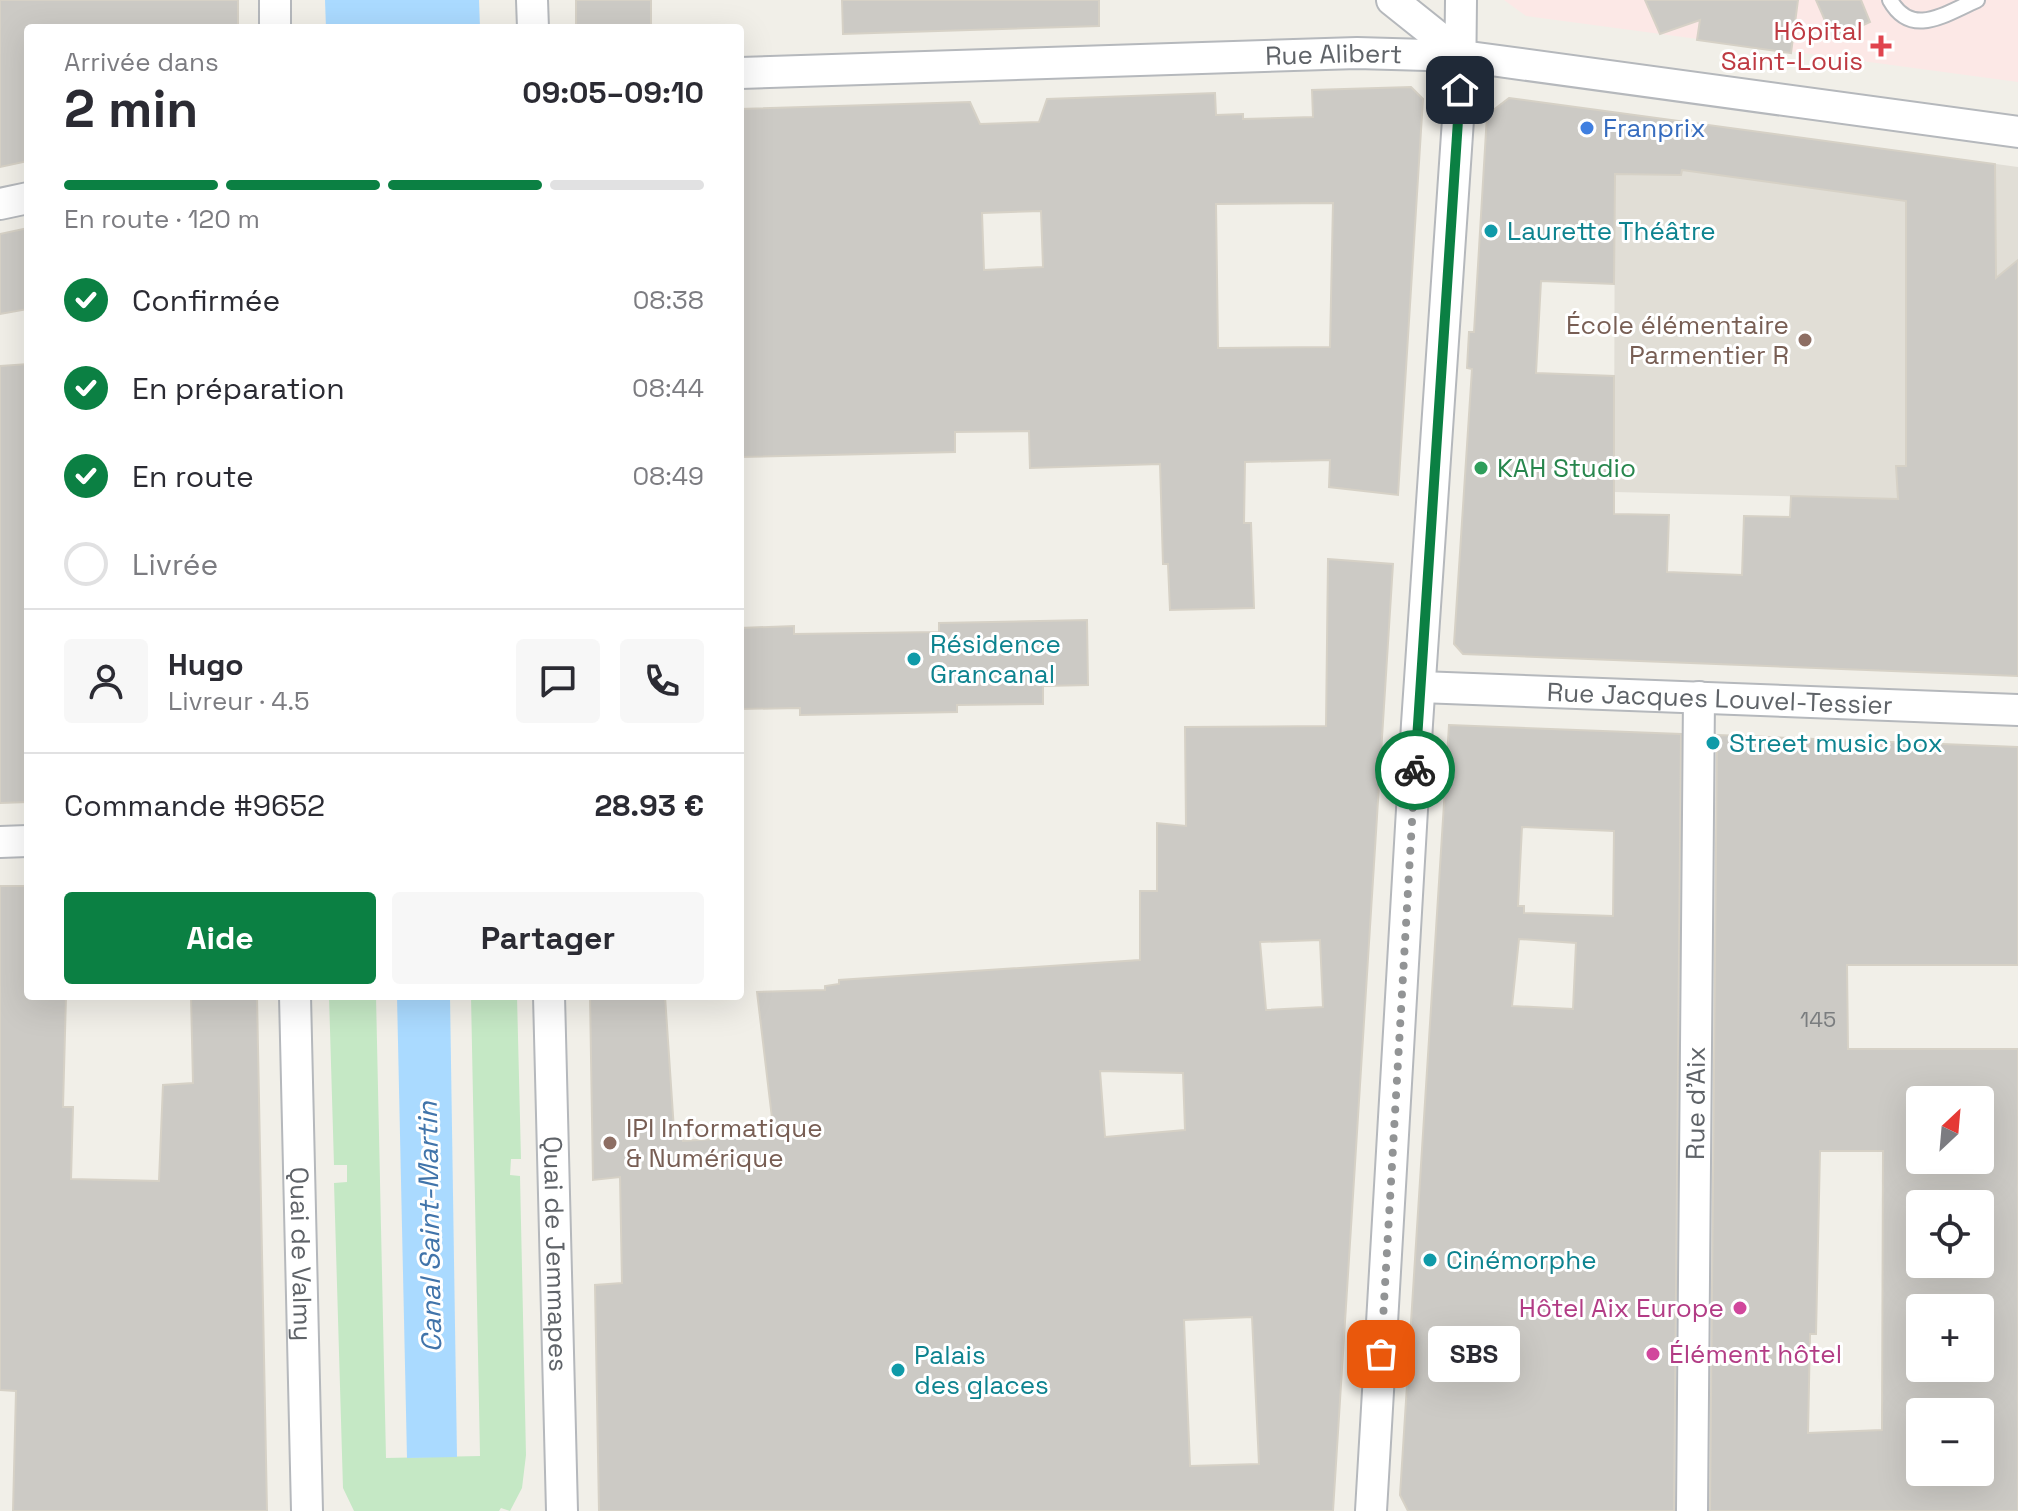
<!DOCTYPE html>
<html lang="fr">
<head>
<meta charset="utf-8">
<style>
	:root { --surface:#fff; --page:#f7f7f7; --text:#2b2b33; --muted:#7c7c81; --line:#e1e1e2; --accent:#0b8043 }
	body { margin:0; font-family:"Space Grotesk",sans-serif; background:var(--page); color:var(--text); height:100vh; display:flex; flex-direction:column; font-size:30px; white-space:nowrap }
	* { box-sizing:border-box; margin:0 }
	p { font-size:26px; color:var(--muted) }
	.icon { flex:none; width:44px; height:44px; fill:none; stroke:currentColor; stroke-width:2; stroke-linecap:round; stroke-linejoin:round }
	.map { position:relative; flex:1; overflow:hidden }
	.sheet { position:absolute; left:24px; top:24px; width:720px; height:976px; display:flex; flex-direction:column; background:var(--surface); border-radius:8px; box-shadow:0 8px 32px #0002 }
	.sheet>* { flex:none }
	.needle { width:52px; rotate:26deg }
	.buttons { position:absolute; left:1906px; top:1086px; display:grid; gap:16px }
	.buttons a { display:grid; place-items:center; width:88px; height:88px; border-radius:8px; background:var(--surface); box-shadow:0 8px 32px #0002; font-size:40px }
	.pin { position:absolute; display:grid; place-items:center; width:68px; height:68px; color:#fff; margin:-34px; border-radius:16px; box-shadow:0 4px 12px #0006 }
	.courier { position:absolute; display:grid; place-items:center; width:80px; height:80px; margin:-40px; border:6px solid #0b8043; border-radius:50%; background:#fff; color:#222; box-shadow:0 2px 10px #0007 }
	.bubble { position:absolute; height:56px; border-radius:8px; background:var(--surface); box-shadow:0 8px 32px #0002; font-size:26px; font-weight:700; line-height:56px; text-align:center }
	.headline em { font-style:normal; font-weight:700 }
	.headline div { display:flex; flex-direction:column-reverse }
	.headline { display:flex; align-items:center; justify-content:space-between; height:136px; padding:0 40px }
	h1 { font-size:52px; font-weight:700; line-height:60px }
	.bar { display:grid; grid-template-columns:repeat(4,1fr); gap:12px 8px; align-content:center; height:96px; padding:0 40px }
	.bar i { height:10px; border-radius:6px; background:var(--line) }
	.bar .on { background:var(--accent) }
	.bar p { grid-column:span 4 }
	.line { display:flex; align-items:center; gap:20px; padding:0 40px; border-top:2px solid var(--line) }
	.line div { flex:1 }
	.round { display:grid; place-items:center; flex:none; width:84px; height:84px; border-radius:8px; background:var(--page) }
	ol { padding:0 40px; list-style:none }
	li { display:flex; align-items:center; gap:24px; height:88px }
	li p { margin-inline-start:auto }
	li .icon { padding:8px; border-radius:50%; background:var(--accent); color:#fff; stroke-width:4 }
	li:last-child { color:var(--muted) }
	li i { width:44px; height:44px; border:4px solid var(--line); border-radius:50% }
	.cta { display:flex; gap:16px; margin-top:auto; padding:16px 40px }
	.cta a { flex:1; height:92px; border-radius:8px; background:var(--accent); color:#fff; font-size:32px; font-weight:700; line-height:92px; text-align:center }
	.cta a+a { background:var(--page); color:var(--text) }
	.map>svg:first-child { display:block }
	.education { fill:#e1ded6 }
	.medical { fill:#fce8e6 }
	.green { fill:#c5e8c5 }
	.water { fill:#aadaff }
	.building { fill:#cccac5; stroke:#d6d1c6; stroke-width:2; fill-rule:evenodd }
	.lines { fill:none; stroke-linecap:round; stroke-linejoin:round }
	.lane-casing { stroke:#b5b8bc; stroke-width:18 }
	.street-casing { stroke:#b5b8bc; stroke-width:34 }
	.lane { stroke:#fff; stroke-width:14 }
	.street { stroke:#fff; stroke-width:30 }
	.done { stroke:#929495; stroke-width:8; stroke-dasharray:0 14.4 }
	.route { stroke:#0b8043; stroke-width:10 }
	.health-dot { fill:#e0444e; stroke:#fff; stroke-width:3 }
	.shop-dot { fill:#3f7fe0; stroke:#fff; stroke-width:3 }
	.culture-dot { fill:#0f9aa8; stroke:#fff; stroke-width:3 }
	.education-dot { fill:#8d6e63; stroke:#fff; stroke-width:3 }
	.leisure-dot { fill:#2e9e5b; stroke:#fff; stroke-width:3 }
	.hotel-dot { fill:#d1479c; stroke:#fff; stroke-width:3 }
	.labels { text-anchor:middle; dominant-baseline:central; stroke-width:6; stroke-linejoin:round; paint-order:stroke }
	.number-label { font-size:22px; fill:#7a7d7f }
	.health-label { font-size:26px; fill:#be3a42; stroke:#fff; text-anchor:end }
	.street-label { font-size:26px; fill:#5f6368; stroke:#fff }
	.shop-label { font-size:26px; fill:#366cbe; stroke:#fff; text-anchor:start }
	.culture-label { font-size:26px; fill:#0d838f; stroke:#fff; text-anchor:start }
	.education-label { font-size:26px; fill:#785e54; stroke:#fff; text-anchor:end }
	.leisure-label { font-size:26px; fill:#27864d; stroke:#fff; text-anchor:start }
	.hotel-label { font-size:26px; fill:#b23c85; stroke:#fff; text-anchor:end }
	.water-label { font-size:28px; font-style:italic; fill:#4174aa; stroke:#fff }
</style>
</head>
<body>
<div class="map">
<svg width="2018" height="1511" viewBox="0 0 2018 1511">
	<rect width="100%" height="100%" fill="#f1efe8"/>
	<!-- education -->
	<polygon class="education" points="1615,112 2018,167 2018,260 2012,265 1992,501 1614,492"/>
	<!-- medical -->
	<polygon class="medical" points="1504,0 2018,0 2018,82 1526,16"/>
	<!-- green -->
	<polygon class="green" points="329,996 376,996 386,1458 480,1456 471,996 517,996 521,1159 511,1159 510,1175 520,1176 526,1455 522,1488 510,1511 501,1508 499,1511 354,1511 343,1488 334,1183 347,1182 347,1165 334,1165"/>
	<!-- water -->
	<g class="water">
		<polygon points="325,0 479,0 480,28 326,28"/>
		<polygon points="397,996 450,996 457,1457 407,1458"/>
	</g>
	<!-- building -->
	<g class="building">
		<polygon points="0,0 238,0 238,28 28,28 28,161 0,167"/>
		<rect x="576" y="0" width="75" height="28"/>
		<polygon points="842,0 1099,0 1099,26 843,34"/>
		<polygon points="1645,0 1798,0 1791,53 1697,40 1700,20 1660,34"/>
		<polygon points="1816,0 1861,0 1870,22 1833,39"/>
		<path d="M1411 87 1423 99 1398 495 1329 487 1330 460 1245 462 1244 523H1251L1254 608 1170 610 1168 564H1163L1160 464 1030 468 1029 431 955 432V452L740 457V109L970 102 980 124 1039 122 1047 99 1215 93 1216 115 1243 114V119L1313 117 1312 90ZM1333 203 1330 347 1218 348 1216 204ZM1041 211 1043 267 984 270 982 213Z"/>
		<path d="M1509 98 1995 164 1996 278 2018 260V676L1463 654 1454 644 1472 369 1467 368 1469 332H1474L1487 115ZM1682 170 1906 201V466H1896L1898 499 1791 496 1790 517 1744 516 1742 575 1667 572 1669 515 1614 514V376L1536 373 1541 281 1614 284 1615 174 1681 175Z"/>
		<polygon points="28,228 28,309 0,314 0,234"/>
		<polygon points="28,364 28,802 0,803 0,366"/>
		<path d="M1328 559 1393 564 1333 1511H599L595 1285 622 1283 620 1177 593 1180 590 996H665L674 1130 682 1129 683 1141 774 1135 757 992 825 990V986L839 984V980L1140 960V891H1157V823L1186 826 1185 727 1326 726ZM1320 940 1323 1007 1266 1010 1260 942ZM1100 1071 1183 1073 1185 1130 1105 1137ZM1252 1317 1259 1464 1190 1466 1184 1320Z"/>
		<polygon points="1087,620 1088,685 1043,686 1043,704 957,705 957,712 800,715 800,708 740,709 740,628 794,626 794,634 939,632 939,623"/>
		<path d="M1449 725 1681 734 1674 1511H1408L1400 1495ZM1522 827 1614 831 1613 916 1524 913V906H1518ZM1519 939 1576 943 1573 1009 1512 1006Z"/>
		<path d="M1717 735 2018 747V965H1847L1848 1049H2018V1511H1710ZM1920 1100H1980V1164L1920 1163ZM1820 1151H1883L1882 1430 1808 1433 1810 1334H1816ZM1920 1204H1980V1269L1920 1268ZM1920 1308H1980V1368H1920ZM1920 1412H1980V1472H1920Z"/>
		<polygon points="0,886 28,886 28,996 66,996 63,1107 73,1107 71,1179 159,1181 163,1085 193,1083 191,996 257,996 267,1511 13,1511 16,1391 0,1390"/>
	</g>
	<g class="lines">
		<!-- lane casing -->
		<g class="lane-casing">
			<path id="lane" d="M1890 0C1912 39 1946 13 1977 0"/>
		</g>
		<!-- street casing -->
		<g class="street-casing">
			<g id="street">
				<polyline points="275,0 275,28"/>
				<polyline points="532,0 533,28"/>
				<polyline points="1392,0 1462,56"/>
				<path id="s1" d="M740 73 1357 53 1462 56 2018 132"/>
				<polyline points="0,204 28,198"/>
				<path id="s2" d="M1420 687 2018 710"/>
				<polyline points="0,842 28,841"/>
				<path id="s3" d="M295 996 307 1511"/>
				<path id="s4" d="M549 996 562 1511"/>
				<polyline points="1371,1511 1417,724 1460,90 1461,0"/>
				<path id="s5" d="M1692 1511 1699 697"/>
			</g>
		</g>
		<!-- lane -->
		<use href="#lane" class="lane"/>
		<!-- street -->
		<use href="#street" class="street"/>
	</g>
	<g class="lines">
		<!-- done -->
		<polyline class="done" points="1381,1354 1415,770"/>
		<!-- route -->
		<polyline class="route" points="1415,770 1460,90"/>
	</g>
	<!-- markers -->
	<path class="health-dot" d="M1877 34h8v8h8v8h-8v8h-8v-8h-8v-8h8z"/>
	<circle class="shop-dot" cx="1587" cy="128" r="8"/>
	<g class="culture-dot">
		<circle cx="1491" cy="231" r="8"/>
		<circle cx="914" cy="659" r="8"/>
		<circle cx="1713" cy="743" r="8"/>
		<circle cx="1430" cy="1260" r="8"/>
		<circle cx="898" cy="1370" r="8"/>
	</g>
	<g class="education-dot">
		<circle cx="1805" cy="340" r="8"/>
		<circle cx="610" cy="1143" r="8"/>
	</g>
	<circle class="leisure-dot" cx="1481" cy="468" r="8"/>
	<g class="hotel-dot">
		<circle cx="1740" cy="1308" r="8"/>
		<circle cx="1653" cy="1354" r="8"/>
	</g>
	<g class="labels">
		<!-- number labels -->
		<g class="number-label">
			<text x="1818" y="1019">145</text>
		</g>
		<!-- health labels -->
		<g class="health-label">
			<text x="1863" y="31">Hôpital<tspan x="1863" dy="30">Saint-Louis</tspan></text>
		</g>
		<!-- street labels -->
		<g class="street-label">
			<text stroke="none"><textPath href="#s1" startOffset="594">Rue Alibert</textPath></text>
			<text stroke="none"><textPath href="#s2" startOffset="300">Rue Jacques Louvel-Tessier</textPath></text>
			<text stroke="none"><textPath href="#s5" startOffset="408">Rue d'Aix</textPath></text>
			<text stroke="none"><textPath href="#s4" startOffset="258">Quai de Jemmapes</textPath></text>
			<text stroke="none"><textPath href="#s3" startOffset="258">Quai de Valmy</textPath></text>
		</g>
		<!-- shop labels -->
		<g class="shop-label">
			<text x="1603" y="128">Franprix</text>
		</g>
		<!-- culture labels -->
		<g class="culture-label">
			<text x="1507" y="231">Laurette Théâtre</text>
			<text x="930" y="644">Résidence<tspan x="930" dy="30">Grancanal</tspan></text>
			<text x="1729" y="743">Street music box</text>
			<text x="1446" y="1260">Cinémorphe</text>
			<text x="914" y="1355">Palais<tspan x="914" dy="30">des glaces</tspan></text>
		</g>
		<!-- education labels -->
		<g class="education-label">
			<text x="1789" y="325">École élémentaire<tspan x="1789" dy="30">Parmentier R</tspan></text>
			<text x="626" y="1128" text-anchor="start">IPI Informatique<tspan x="626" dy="30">&amp; Numérique</tspan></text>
		</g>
		<!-- leisure labels -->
		<g class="leisure-label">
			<text x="1497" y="468">KAH Studio</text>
		</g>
		<!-- hotel labels -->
		<g class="hotel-label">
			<text x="1724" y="1308">Hôtel Aix Europe</text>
			<text x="1669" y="1354" text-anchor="start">Élément hôtel</text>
		</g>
		<!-- water labels -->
		<g class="water-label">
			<text transform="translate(429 1227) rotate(-91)">Canal Saint-Martin</text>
		</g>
	</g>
</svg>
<div class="buttons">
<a><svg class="needle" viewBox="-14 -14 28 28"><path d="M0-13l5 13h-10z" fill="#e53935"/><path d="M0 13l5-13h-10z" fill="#7c7c81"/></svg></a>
<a><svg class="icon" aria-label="locate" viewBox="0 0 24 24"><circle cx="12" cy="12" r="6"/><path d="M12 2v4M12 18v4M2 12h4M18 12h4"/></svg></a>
<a>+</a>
<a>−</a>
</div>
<div class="pin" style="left:1381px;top:1354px;background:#ea580c"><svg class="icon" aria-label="bag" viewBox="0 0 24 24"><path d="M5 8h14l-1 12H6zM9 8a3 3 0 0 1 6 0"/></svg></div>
<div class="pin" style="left:1460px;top:90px;background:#1f2937"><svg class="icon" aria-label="home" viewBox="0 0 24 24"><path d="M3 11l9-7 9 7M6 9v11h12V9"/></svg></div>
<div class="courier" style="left:1415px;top:770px"><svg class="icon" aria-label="bike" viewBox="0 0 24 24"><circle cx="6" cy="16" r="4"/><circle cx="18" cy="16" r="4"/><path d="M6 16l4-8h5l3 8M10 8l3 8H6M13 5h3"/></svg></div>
<div class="bubble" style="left:1428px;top:1326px;width:92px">SBS</div>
<section class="sheet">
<div class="headline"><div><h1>2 min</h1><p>Arrivée dans</p></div><em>09:05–09:10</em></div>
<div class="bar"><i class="on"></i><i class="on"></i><i class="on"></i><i></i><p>En route · 120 m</p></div>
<ol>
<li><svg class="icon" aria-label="check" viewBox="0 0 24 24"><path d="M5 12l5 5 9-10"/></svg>Confirmée<p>08:38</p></li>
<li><svg class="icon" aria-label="check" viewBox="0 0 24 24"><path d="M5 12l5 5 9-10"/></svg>En préparation<p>08:44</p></li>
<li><svg class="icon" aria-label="check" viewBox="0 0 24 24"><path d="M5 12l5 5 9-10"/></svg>En route<p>08:49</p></li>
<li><i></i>Livrée</li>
</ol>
<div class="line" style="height:144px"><a class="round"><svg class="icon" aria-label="person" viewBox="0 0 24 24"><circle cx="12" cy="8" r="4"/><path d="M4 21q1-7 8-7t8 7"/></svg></a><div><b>Hugo</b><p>Livreur · 4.5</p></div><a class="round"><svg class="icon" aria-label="chat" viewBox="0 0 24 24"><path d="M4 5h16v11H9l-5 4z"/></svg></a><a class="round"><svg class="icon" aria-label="phone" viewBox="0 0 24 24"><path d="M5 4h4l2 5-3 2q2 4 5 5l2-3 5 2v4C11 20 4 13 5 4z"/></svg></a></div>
<div class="line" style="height:104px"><div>Commande #9652</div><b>28.93 €</b></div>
<div class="cta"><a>Aide</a><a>Partager</a></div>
</section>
</div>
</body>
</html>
